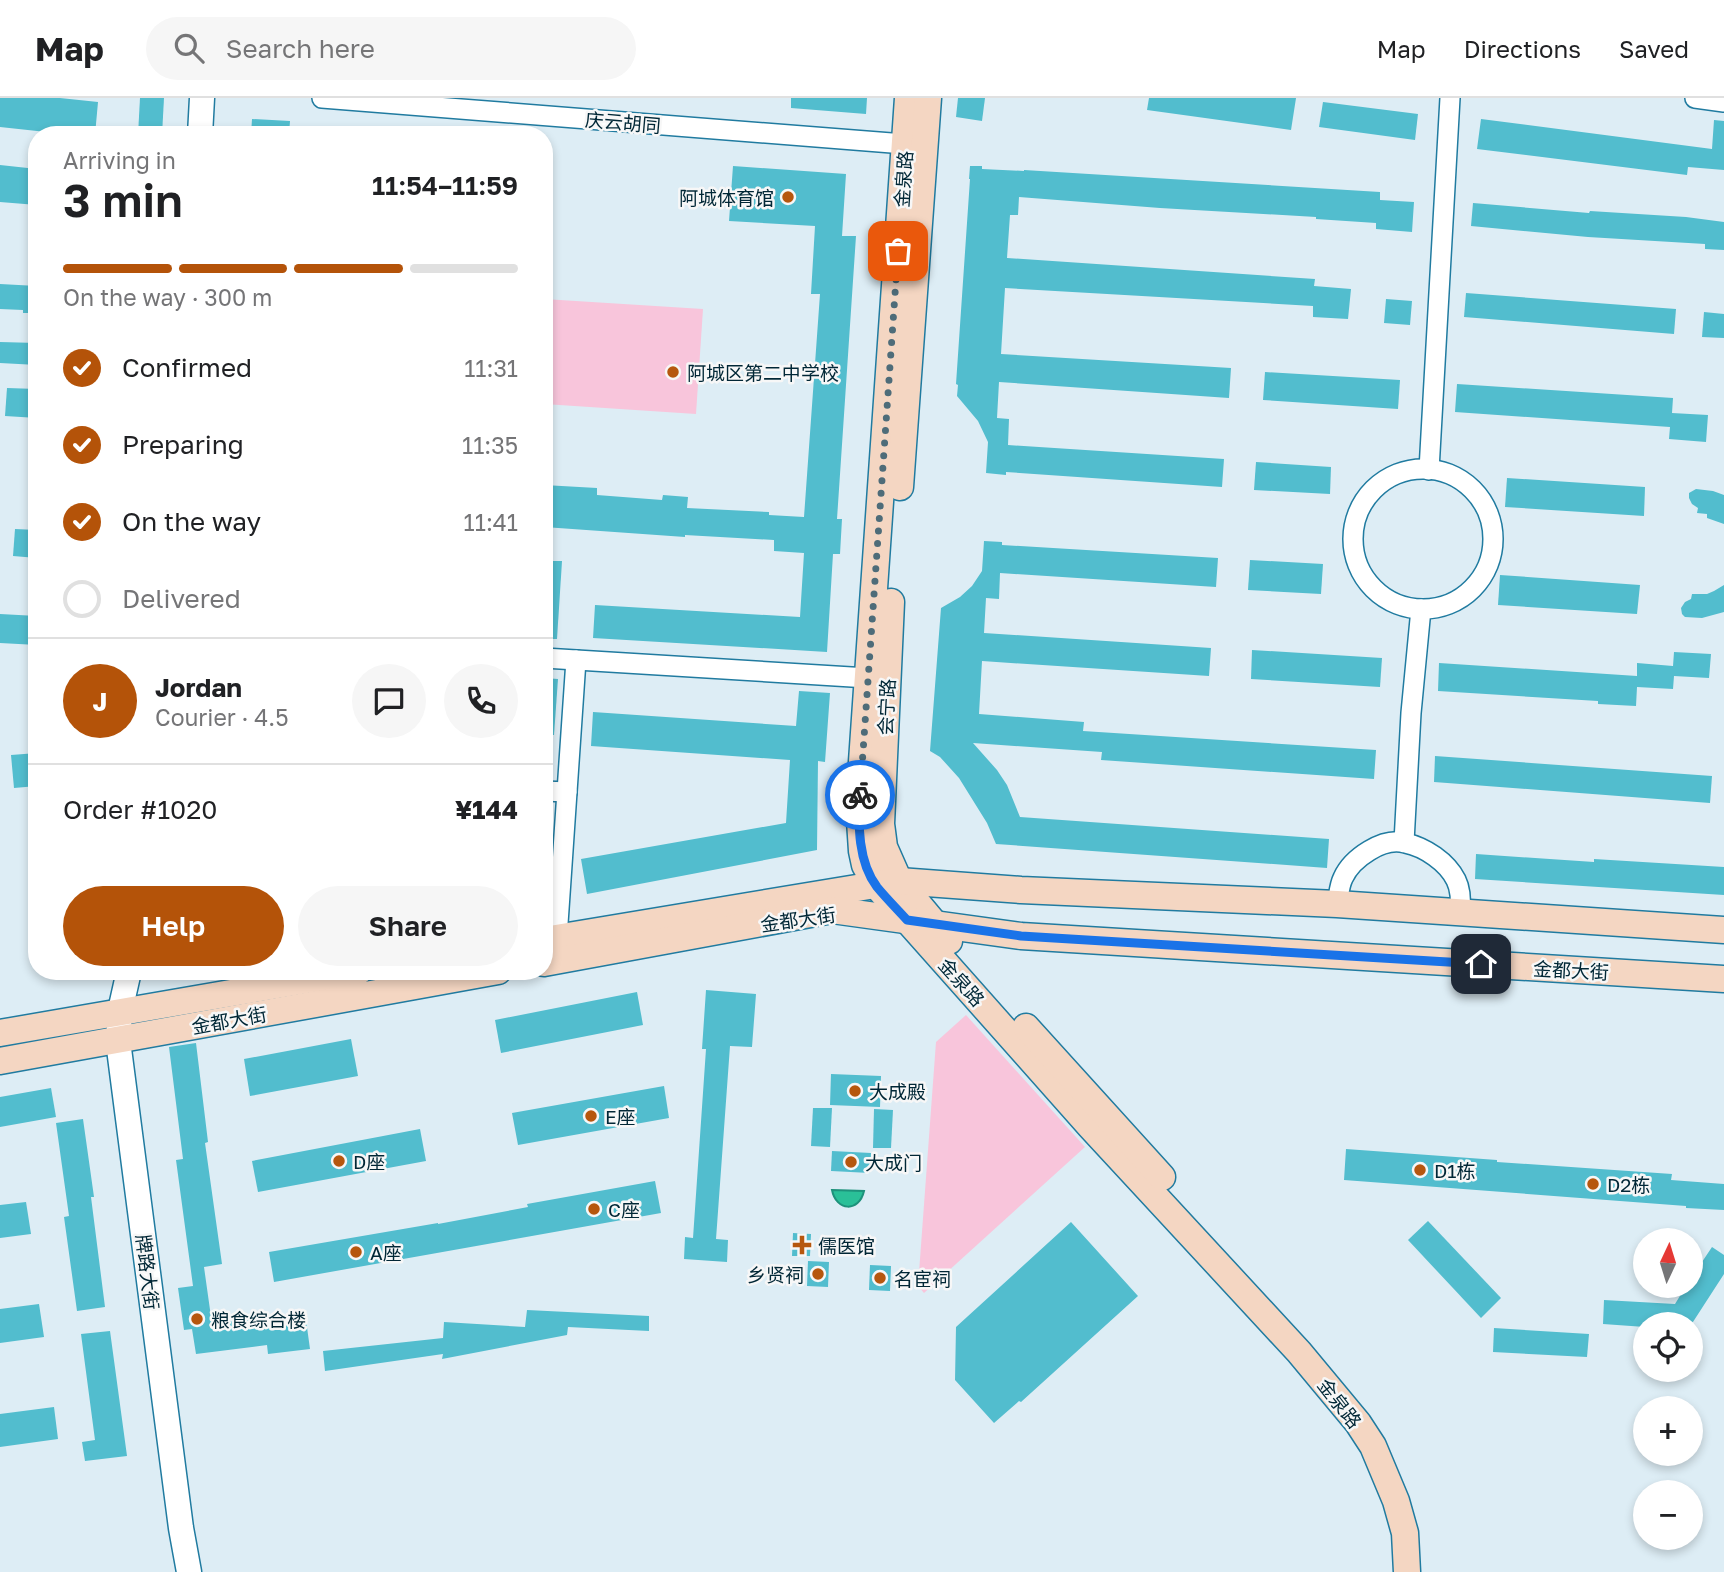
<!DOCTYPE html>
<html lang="en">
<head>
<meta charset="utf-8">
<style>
	:root { --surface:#fff; --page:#f6f6f6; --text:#202124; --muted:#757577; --line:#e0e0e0; --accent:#b45309 }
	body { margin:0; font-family:"Golos Text","Noto Sans SC",sans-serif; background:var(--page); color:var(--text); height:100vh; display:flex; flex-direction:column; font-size:26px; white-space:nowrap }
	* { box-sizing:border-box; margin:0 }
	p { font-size:23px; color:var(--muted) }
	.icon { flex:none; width:38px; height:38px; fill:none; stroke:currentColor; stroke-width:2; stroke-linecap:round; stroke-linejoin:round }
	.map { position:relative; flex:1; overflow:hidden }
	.details { position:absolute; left:28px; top:28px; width:525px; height:854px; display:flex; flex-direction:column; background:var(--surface); border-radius:28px; box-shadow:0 4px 10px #0003 }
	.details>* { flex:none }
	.needle { width:46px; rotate:4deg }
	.controls { position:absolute; left:1633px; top:1130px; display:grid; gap:14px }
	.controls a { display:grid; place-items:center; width:70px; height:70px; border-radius:50%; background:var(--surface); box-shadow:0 4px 10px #0003; font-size:35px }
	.pin { position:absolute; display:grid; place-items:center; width:60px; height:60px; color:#fff; margin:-30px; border-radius:14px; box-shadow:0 4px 10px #0006 }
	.courier { position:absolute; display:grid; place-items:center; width:70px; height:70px; margin:-35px; border:5px solid #1a73e8; border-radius:50%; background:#fff; color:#222; box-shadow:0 2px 9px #0007 }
	.headline em { font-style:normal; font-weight:600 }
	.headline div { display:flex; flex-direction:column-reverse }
	.headline { display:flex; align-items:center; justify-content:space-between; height:119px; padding:0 35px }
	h1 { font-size:46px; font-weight:600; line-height:52px }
	.bar { display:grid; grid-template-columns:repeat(4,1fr); gap:10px 7px; align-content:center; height:84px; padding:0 35px }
	.bar i { height:9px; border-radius:5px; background:var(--line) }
	.bar .selected { background:var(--accent) }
	.bar p { grid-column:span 4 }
	.line { display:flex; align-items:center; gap:18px; padding:0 35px; border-top:2px solid var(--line) }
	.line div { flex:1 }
	.round { display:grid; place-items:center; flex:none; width:74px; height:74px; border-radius:37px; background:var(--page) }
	ol { padding:0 35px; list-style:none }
	li { display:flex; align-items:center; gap:21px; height:77px }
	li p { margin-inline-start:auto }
	li .icon { padding:7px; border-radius:50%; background:var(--accent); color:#fff; stroke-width:4 }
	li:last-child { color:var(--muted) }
	li i { width:38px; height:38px; border:4px solid var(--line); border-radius:50% }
	.primary-button { display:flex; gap:14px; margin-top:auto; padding:14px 35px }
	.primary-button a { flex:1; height:80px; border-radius:42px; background:var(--accent); color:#fff; font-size:28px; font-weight:600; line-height:80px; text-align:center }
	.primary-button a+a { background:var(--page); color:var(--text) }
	header { display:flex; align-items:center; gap:42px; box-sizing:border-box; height:98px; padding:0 35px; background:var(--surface); border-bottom:2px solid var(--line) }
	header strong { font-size:33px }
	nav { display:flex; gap:38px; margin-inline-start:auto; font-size:24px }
	.search { width:490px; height:63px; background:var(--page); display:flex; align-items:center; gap:18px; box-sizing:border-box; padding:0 24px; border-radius:38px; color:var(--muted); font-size:26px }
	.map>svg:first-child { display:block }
	.green { fill:#f8c5db }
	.water { fill:#2ac098; stroke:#1e927b; stroke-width:2 }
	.building { fill:#52bdce }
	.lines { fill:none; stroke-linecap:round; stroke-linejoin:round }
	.minor-casing { stroke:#207ba0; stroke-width:22 }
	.tertiary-casing { stroke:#207ba0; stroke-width:27 }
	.secondary-casing { stroke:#207ba0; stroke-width:29 }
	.minor { stroke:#fff; stroke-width:19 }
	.tertiary { stroke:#fff; stroke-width:24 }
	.secondary { stroke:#f4d6c2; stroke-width:26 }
	.done { stroke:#4e6c79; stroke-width:7; stroke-dasharray:0 12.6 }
	.route { stroke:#1a73e8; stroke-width:9 }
	.poi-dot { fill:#b6570e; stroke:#f7f7f7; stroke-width:2.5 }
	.labels { text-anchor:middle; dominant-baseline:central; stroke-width:5; stroke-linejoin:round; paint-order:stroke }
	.street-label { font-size:19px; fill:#012736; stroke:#f7f7f7 }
	.poi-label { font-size:19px; fill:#012736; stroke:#f7f7f7; text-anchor:start }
</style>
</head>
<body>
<header>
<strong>Map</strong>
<div class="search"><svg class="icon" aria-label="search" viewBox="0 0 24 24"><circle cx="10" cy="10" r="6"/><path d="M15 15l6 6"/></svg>Search here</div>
<nav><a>Map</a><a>Directions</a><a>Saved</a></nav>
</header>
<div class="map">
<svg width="1724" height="1474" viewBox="0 0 1724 1474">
	<rect width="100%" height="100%" fill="#ddedf5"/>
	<!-- green -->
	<g class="green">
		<polygon points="544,201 703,211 696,316 544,306"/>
		<polygon points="966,917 1085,1049 924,1195 918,1188 936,944"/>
	</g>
	<!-- water -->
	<path class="water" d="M832 1092 864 1093C859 1115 836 1113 832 1092Z"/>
	<!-- building -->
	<g class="building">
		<polygon points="0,0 60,0 98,4 95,37 74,37 0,29"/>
		<polygon points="140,0 164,0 162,37 138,37"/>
		<polygon points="791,0 867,0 866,16 791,10"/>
		<polygon points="958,0 985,0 982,23 956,19"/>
		<polygon points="1149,0 1296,0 1291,32 1147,12"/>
		<polygon points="1323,4 1418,16 1415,42 1319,29"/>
		<polygon points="252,21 290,23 289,37 251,37"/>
		<polygon points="1481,21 1712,51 1714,22 1724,23 1724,72 1688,69 1687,77 1477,51"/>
		<polygon points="0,67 37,71 37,107 0,104"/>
		<polygon points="733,68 846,76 842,138 856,138 837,421 842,421 840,456 833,456 827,554 593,540 595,507 800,519 804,455 774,453 774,442 685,437 685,439 544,429 544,387 597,390 597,397 662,402 663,397 688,399 687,410 769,414 769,417 804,419 820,196 811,196 815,128 729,123"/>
		<polygon points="970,68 982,68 982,71 1024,73 1024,72 1380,94 1380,102 1414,104 1412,134 1376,131 1376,125 1316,121 1316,119 1160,110 1019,99 1018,117 1010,117 1007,160 1315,181 1314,188 1351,191 1348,221 1313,219 1313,208 1005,190 1001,256 1231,270 1229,300 999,284 997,320 1009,321 1008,347 1224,361 1222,389 1006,374 1006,377 986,375 988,344 978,323 957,298 958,287 956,286 970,81 969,81"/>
		<polygon points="1473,105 1589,115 1590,113 1686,119 1724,124 1724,152 1705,151 1705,146 1588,139 1471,128"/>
		<polygon points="0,186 37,188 37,215 23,215 23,212 0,211"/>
		<polygon points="1466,195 1676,211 1674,236 1464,219"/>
		<polygon points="1386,201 1412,203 1410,227 1384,225"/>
		<polygon points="1704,214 1724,216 1724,240 1702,239"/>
		<polygon points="0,244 37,245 37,267 0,265"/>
		<polygon points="1265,274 1400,282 1398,311 1263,302"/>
		<polygon points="1457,286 1673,300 1672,315 1708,317 1706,344 1669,341 1670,329 1455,314"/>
		<polygon points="7,290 37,291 37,320 5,318"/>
		<polygon points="1256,364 1331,369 1330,396 1254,392"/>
		<polygon points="1507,380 1645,389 1644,418 1505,409"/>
		<polygon points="1696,391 1713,393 1724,397 1724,426 1707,420 1707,416 1697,415 1698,410 1692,406 1689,400 1689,395"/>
		<polygon points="15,431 37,432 37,460 13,458"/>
		<polygon points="984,443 1002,444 1002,447 1218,460 1216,489 1000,475 999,501 986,500 984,535 1211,550 1209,578 982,563 979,616 1084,624 1083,633 1376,652 1374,681 1101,662 1102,654 973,645 997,672 1007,687 1020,719 1329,741 1327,770 996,746 987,725 959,680 940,659 930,653 941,510 960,499 972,488 982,473"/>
		<polygon points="1250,462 1323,466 1321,496 1248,492"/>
		<polygon points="544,463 562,463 557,541 544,541"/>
		<polygon points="1500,477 1640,487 1637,516 1498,507"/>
		<polygon points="1724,487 1724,514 1702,520 1685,519 1682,516 1681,510 1685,504 1691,501 1692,496 1707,496 1714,493"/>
		<polygon points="0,516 37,518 37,547 0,545"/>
		<polygon points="1252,552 1382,560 1380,589 1251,581"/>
		<polygon points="1674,554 1711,556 1709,580 1674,578 1673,591 1637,589 1636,608 1598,606 1598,603 1438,593 1439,565 1637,578 1637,565 1673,568"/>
		<polygon points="544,580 558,581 554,637 544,637"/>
		<polygon points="799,593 830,595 825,664 818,663 817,752 587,796 581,761 786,725 790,662 591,648 593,614 796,628"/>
		<polygon points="37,655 37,688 14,690 11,657"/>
		<polygon points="1435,658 1712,678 1710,705 1434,684"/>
		<polygon points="1476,756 1594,764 1594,761 1724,769 1724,797 1475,781"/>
		<polygon points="706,892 756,896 752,949 730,948 716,1141 728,1142 727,1164 684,1161 685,1139 693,1140 706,951 702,951"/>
		<polygon points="637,894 643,927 501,955 495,922"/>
		<polygon points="351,941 358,978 250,998 244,961"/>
		<polygon points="196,945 208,1044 205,1045 222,1166 204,1169 212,1226 265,1219 266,1227 306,1222 310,1251 268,1256 267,1247 196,1256 192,1231 184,1232 178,1190 193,1188 176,1062 183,1061 169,949"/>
		<polygon points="831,976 881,978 880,1009 830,1007"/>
		<polygon points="664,988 669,1020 518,1047 512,1015"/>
		<polygon points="51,990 56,1019 0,1029 0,999"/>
		<polygon points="813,1010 832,1010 830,1049 811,1048"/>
		<polygon points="874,1011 893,1012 891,1050 873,1050"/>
		<polygon points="83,1021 94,1099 91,1099 105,1209 77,1213 64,1119 69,1118 56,1025"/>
		<polygon points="420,1031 426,1063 258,1094 252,1063"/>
		<polygon points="1346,1051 1497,1062 1497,1064 1672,1076 1671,1082 1724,1086 1724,1112 1686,1110 1686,1108 1344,1082"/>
		<polygon points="832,1053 871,1055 870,1075 831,1073"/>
		<polygon points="655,1083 661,1115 274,1184 269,1154 438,1125 438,1126 528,1109 527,1106"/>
		<polygon points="26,1104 31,1136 0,1140 0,1107"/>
		<polygon points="1428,1123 1501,1200 1481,1220 1408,1142"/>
		<polygon points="1071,1124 1138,1198 1021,1304 1019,1303 994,1325 955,1282 956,1229"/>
		<polygon points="793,1135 811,1136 810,1158 792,1158"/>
		<polygon points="1712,1149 1724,1157 1724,1176 1691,1227 1645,1227 1645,1229 1603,1226 1604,1202 1675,1206 1686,1188 1690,1188 1690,1182"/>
		<polygon points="808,1163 829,1164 828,1189 807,1188"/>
		<polygon points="870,1167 891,1168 890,1193 869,1192"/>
		<polygon points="39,1206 44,1239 0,1245 0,1211"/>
		<polygon points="527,1212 649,1218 649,1233 568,1229 567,1237 442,1261 443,1256 325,1273 323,1253 443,1240 444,1224 525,1229"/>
		<polygon points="1494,1230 1589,1236 1587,1259 1493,1254"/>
		<polygon points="110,1233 127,1358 85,1363 82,1344 95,1342 81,1236"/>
		<polygon points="54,1309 58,1341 0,1349 0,1316"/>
	</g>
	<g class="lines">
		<!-- minor casing -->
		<g class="minor-casing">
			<g id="minor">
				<polyline points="322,0 917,47"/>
				<polyline points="1695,0 1724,4"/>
				<circle cx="1423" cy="441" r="70"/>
				<polyline points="1429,372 1450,0"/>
				<polyline points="544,560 868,580"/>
				<polyline points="544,693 567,694"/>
				<polyline points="1404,744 1411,615 1421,511"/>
				<path d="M1337 806C1339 797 1339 788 1343 780 1352 760 1383 739 1405 745 1425 749 1447 764 1456 782 1461 792 1461 803 1460 814"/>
				<polyline points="557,840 576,562"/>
			</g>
		</g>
		<!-- tertiary casing -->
		<g class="tertiary-casing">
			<g id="tertiary">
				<polyline points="200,37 202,0"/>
				<polyline points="129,873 120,913 118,943 181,1430 189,1474"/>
			</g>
		</g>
		<!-- secondary casing -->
		<g class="secondary-casing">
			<g id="secondary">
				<polyline points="908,0 859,707 862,753 865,767 876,787 1090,1028 1299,1254 1358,1325 1373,1348 1396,1403 1405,1435 1407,1474"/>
				<polyline points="900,389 928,0"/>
				<polyline points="891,504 881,726 884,749 899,783 949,843"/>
				<polyline points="544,842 899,783 1021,792 1337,806 1724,832"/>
				<polyline points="544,865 832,812 1021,838 1724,881"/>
				<polyline points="1026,929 1162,1079"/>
				<polyline points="0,935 359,873"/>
				<polyline points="0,963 498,873"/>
			</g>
		</g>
		<!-- minor -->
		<use href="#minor" class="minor"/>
		<!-- tertiary -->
		<use href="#tertiary" class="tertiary"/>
		<!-- secondary -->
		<use href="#secondary" class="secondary"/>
	</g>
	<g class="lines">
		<!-- done -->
		<polyline class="done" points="860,697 898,153"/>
		<!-- route -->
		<path class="route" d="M860 697C858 727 858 764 877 789 886 800 897 811 907 822L1021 838 1481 866"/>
	</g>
	<!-- markers -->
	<g class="poi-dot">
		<circle cx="788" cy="99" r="7"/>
		<circle cx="673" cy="274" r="7"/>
		<circle cx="855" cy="993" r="7"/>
		<circle cx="591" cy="1018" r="7"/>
		<circle cx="339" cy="1063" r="7"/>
		<circle cx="851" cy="1064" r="7"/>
		<circle cx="1420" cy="1072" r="7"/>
		<circle cx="1593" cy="1086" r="7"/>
		<circle cx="594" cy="1111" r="7"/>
		<path d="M798.5 1136.5h7v7h7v7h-7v7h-7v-7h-7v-7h7z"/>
		<circle cx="356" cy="1154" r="7"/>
		<circle cx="818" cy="1176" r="7"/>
		<circle cx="880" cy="1180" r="7"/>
		<circle cx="197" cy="1221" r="7"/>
	</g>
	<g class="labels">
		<!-- street labels -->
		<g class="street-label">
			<text transform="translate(623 24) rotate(5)">庆云胡同</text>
			<text transform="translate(903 81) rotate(-86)">金泉路</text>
			<text transform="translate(886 609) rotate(-87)">会宁路</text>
			<text transform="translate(798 821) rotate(-8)">金都大街</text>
			<text transform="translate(1571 872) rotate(3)">金都大街</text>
			<text transform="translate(962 884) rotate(48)">金泉路</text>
			<text transform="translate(229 922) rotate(-10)">金都大街</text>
			<text transform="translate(148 1174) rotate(83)">牌路大街</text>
			<text transform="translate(1340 1305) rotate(52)">金泉路</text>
		</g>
		<!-- poi labels -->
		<g class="poi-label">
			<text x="774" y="99" text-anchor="end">阿城体育馆</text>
			<text x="687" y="274">阿城区第二中学校</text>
			<text x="869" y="993">大成殿</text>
			<text x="605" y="1018">E座</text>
			<text x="353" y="1063">D座</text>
			<text x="865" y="1064">大成门</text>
			<text x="1434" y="1072">D1栋</text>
			<text x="1607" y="1086">D2栋</text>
			<text x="608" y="1111">C座</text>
			<text x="818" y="1147">儒医馆</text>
			<text x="370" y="1154">A座</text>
			<text x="804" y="1176" text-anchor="end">乡贤祠</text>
			<text x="894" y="1180">名宦祠</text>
			<text x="211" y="1221">粮食综合楼</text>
		</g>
	</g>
</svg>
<div class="controls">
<a><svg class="needle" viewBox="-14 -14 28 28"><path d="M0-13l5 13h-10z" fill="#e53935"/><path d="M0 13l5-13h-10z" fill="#757577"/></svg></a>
<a><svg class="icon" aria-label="locate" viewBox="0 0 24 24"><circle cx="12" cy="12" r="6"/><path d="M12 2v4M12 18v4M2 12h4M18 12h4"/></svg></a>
<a>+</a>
<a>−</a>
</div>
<div class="pin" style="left:898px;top:153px;background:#ea580c"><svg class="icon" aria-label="bag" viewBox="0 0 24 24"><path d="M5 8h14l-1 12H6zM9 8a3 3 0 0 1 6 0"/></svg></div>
<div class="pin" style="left:1481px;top:866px;background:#1f2937"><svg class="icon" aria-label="home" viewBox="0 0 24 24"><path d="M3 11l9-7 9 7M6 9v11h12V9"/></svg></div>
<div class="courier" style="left:860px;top:697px"><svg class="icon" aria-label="bike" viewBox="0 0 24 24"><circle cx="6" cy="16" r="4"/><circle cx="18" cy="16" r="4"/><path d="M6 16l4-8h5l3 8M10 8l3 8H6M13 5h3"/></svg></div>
<section class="details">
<div class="headline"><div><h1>3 min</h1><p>Arriving in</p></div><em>11:54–11:59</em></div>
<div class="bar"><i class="selected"></i><i class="selected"></i><i class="selected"></i><i></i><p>On the way · 300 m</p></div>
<ol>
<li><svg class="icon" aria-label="check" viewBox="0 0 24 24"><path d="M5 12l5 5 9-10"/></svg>Confirmed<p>11:31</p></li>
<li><svg class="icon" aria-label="check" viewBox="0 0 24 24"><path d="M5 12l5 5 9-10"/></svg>Preparing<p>11:35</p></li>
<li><svg class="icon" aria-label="check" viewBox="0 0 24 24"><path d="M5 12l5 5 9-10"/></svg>On the way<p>11:41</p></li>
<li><i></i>Delivered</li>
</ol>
<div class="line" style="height:126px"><b class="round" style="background:var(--accent);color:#fff">J</b><div><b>Jordan</b><p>Courier · 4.5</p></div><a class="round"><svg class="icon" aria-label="chat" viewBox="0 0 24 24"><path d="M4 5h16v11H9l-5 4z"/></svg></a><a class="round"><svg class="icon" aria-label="phone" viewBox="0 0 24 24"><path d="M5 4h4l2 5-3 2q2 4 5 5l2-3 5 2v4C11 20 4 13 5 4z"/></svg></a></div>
<div class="line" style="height:91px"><div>Order #1020</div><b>¥144</b></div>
<div class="primary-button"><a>Help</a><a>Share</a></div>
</section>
</div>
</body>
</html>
